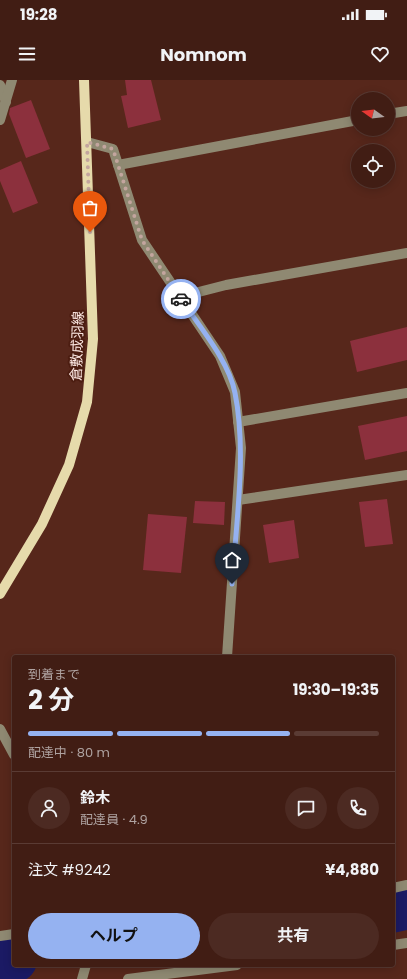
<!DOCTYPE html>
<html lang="ja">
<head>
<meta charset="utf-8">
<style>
	:root { --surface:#411d14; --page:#4c2a22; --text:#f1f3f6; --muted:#aea2a0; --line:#5a3b34; --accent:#95b2f1 }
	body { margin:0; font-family:Poppins,"Noto Sans JP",sans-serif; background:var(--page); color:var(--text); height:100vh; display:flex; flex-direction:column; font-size:15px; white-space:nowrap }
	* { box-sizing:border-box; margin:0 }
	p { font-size:13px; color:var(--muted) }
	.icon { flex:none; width:22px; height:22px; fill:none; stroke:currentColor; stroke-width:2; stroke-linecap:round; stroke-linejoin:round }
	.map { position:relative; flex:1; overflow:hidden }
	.panel { position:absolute; left:12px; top:575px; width:383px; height:312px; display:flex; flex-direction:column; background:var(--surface); border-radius:4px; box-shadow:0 2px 10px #0003,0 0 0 1px var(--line) }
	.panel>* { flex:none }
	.needle { width:26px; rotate:284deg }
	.controls { position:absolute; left:351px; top:12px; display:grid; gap:8px }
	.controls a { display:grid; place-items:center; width:44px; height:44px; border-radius:50%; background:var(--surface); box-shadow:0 2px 10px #0003,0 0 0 1px var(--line); font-size:20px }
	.pin { position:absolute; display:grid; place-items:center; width:34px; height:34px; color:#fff; margin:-41px -17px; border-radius:50% 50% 50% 0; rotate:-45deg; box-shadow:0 0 4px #0007 }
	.pin .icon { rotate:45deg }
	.courier { position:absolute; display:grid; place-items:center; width:40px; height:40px; margin:-20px; border:3px solid #95b2f1; border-radius:50%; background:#fff; color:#222; box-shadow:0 1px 5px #0007 }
	.headline em { font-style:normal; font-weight:700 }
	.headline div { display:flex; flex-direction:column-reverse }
	.headline { display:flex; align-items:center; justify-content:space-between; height:68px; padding:0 16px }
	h1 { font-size:26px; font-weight:700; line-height:30px }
	.bar { display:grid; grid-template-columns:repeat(4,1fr); gap:6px 4px; align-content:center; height:48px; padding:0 16px }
	.bar i { height:5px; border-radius:3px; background:var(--line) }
	.bar .current { background:var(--accent) }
	.bar p { grid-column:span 4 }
	.line { display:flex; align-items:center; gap:10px; padding:0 16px; border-top:1px solid var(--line) }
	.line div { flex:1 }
	.round { display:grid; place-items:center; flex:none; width:42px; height:42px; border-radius:21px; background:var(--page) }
	.primary-button { display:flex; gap:8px; margin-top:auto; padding:8px 16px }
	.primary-button a { flex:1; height:46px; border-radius:24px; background:var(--accent); color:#111; font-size:16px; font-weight:700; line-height:46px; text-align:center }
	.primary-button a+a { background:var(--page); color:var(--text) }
	.status { display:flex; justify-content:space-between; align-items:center; height:28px; padding:0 20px; background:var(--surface); direction:ltr }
	.status svg { height:11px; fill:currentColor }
	header { display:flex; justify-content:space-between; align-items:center; height:52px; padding:0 16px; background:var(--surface); font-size:18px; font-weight:700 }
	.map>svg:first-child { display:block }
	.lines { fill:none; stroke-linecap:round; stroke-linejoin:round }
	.river { stroke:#1b1a64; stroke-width:47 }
	.building { fill:#8c303d }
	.minor { stroke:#8f8972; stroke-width:10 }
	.major { stroke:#e6daab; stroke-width:10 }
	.done { stroke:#c3a59e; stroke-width:4; stroke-dasharray:0 7.2 }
	.route { stroke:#95b2f1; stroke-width:5 }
	.labels { text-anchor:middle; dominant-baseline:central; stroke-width:4; stroke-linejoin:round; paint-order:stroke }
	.street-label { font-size:14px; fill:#fde9e4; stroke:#4c1d11 }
</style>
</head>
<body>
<div class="status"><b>19:28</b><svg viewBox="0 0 49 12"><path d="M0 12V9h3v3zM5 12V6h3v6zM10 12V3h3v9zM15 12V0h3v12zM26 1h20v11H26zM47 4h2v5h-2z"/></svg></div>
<header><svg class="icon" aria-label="menu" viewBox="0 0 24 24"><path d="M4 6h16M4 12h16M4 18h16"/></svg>Nomnom<svg class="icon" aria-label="heart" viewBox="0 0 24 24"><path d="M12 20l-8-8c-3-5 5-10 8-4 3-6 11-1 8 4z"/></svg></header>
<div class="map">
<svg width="407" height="899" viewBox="0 0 407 899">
	<rect width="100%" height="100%" fill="#57271b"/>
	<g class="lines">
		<!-- river -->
		<g class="river">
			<polyline points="393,829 407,826"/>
			<polyline points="0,880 14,879"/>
		</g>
	</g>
	<!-- building -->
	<g class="building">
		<polygon points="125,0 151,0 161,40 128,48 121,16 127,15"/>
		<polygon points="31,20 50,69 26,78 9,34 10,28"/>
		<polygon points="21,81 38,123 13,133 0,101 0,90"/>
		<polygon points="407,247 407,280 357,292 350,261"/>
		<polygon points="407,336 407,371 365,380 358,346"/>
		<polygon points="387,419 393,464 365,467 359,422"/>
		<polygon points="195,421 225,422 224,445 193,443"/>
		<polygon points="148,434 187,437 181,493 143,490"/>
		<polygon points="294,440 299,478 269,483 263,445"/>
	</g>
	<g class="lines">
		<!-- minor -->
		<g class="minor">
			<polyline points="0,5 6,22"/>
			<polyline points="388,34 407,31"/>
			<polyline points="0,40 12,0"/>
			<polyline points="87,62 113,69 142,160 220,276 235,312 241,368 227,577"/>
			<polyline points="118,85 358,40"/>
			<polyline points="179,217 226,205 407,173"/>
			<polyline points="238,342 407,313"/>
			<polyline points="238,420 407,395"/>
			<polyline points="0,649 14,675"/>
			<polyline points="393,808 407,805"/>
			<polyline points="0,856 14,854"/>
			<polyline points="393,865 407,863"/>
			<polyline points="82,899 86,885"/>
			<polyline points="128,899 237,885"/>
		</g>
		<!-- major -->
		<polyline class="major" points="0,514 42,444 69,385 87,322 93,259 84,0"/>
	</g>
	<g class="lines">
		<!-- done -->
		<polyline class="done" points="90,152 87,62 113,69 142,160 181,219"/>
		<!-- route -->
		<path class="route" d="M181 219C199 246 229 281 235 313 247 372 236 444 232 504"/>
	</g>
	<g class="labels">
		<!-- street labels -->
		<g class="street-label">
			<text transform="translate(77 266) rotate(-88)">倉敷成羽線</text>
		</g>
	</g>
</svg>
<div class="controls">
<a><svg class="needle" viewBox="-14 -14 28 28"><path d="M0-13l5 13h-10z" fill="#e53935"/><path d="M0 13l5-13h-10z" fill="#aea2a0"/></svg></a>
<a><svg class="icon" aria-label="locate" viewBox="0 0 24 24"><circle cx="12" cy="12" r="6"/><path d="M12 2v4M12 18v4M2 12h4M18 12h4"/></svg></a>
</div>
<div class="pin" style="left:90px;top:152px;background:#ea580c"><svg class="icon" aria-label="bag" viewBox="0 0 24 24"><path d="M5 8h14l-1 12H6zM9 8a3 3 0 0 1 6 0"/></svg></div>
<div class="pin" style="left:232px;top:504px;background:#1f2937"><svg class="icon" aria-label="home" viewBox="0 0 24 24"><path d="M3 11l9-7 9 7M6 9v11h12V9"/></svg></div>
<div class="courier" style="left:181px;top:219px"><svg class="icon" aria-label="car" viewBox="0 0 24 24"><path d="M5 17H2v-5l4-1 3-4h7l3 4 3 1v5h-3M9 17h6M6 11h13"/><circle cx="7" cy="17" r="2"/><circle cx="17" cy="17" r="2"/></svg></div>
<section class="panel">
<div class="headline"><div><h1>2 分</h1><p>到着まで</p></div><em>19:30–19:35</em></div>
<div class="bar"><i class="current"></i><i class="current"></i><i class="current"></i><i></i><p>配達中 · 80 m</p></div>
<div class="line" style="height:72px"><a class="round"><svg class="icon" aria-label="person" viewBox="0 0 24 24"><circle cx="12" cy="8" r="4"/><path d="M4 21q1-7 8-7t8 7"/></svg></a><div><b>鈴木</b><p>配達員 · 4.9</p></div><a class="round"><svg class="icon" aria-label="chat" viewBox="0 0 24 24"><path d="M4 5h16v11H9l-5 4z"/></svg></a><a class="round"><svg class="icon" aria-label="phone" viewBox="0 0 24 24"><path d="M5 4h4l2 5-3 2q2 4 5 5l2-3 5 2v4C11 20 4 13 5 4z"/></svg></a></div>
<div class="line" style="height:52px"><div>注文 #9242</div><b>¥4,880</b></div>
<div class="primary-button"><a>ヘルプ</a><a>共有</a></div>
</section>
</div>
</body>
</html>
